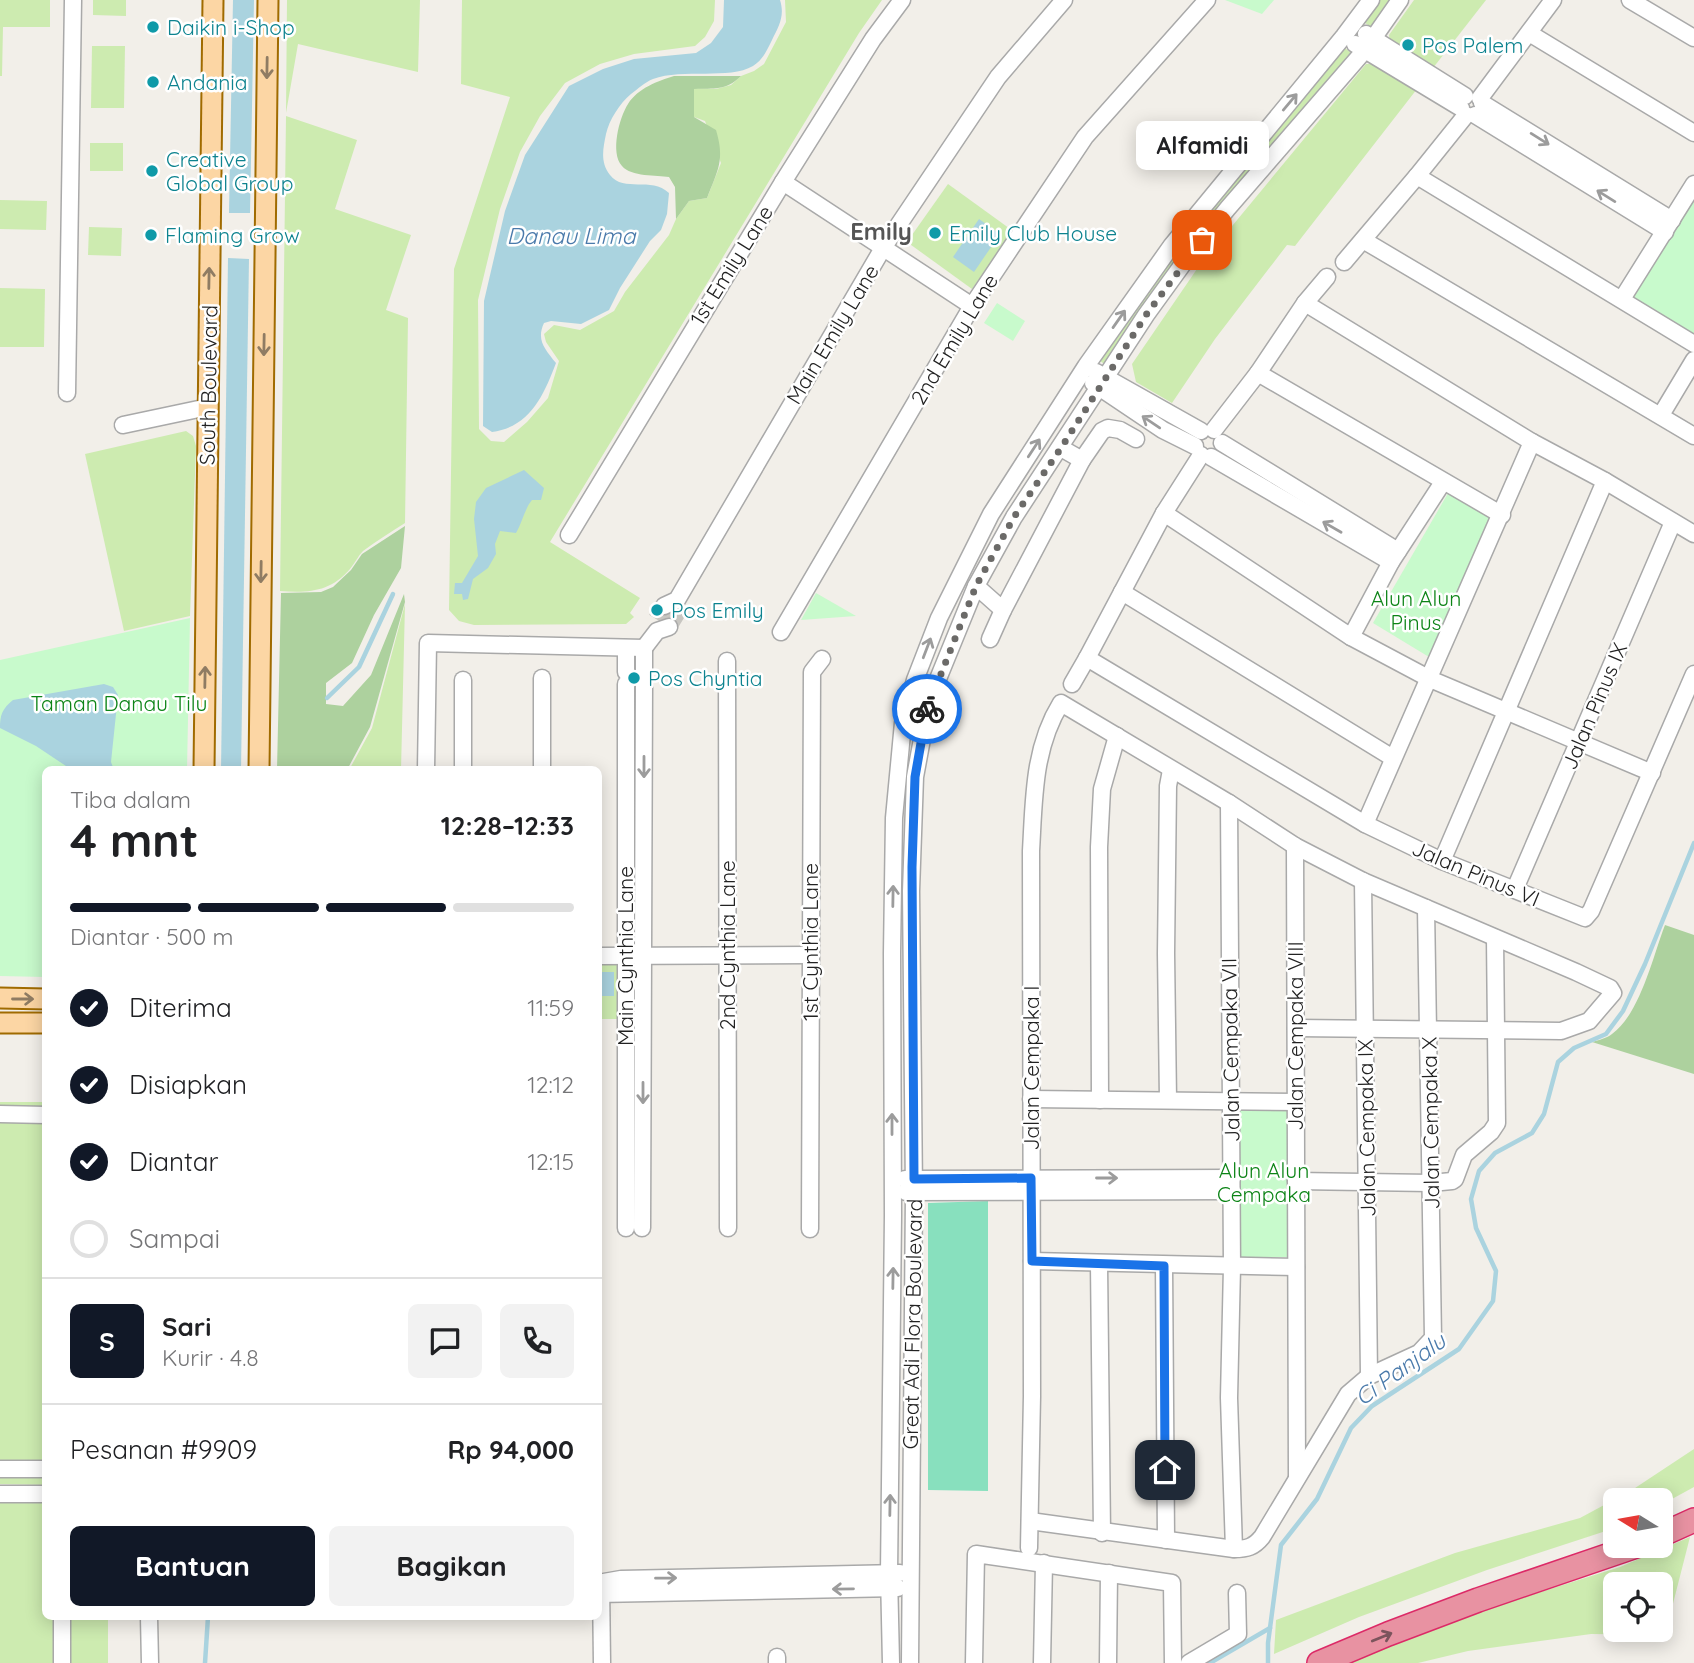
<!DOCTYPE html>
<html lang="id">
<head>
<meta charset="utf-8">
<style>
	:root { --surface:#fff; --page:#f2f2f2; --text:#202124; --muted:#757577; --line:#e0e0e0; --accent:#111827 }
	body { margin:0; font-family:Quicksand,sans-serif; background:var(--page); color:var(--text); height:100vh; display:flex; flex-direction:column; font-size:26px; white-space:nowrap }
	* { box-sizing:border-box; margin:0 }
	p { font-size:23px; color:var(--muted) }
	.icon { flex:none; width:38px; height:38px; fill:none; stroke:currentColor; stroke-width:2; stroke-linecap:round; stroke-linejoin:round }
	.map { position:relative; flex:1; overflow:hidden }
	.panel { position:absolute; left:42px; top:766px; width:560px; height:854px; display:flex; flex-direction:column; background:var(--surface); border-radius:10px; box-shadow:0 4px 18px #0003 }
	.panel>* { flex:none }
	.needle { width:46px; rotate:281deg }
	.controls { position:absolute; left:1603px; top:1488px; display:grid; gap:14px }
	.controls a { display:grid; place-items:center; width:70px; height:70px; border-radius:10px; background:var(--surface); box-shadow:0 4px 18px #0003; font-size:35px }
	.pin { position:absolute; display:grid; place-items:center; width:60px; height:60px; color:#fff; margin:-30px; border-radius:14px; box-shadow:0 4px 10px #0006 }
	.courier { position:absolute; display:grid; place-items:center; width:70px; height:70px; margin:-35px; border:5px solid #1a73e8; border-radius:50%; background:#fff; color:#222; box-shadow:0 2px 9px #0007 }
	.bubble { position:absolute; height:49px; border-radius:10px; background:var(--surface); box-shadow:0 4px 18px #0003; font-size:23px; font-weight:700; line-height:49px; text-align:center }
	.head em { font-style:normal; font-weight:700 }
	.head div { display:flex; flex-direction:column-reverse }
	.head { display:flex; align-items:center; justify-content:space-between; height:119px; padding:0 28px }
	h1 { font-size:46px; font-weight:700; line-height:52px }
	.bar { display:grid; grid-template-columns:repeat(4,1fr); gap:10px 7px; align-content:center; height:84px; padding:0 28px }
	.bar i { height:9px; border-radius:5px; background:var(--line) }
	.bar .selected { background:var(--accent) }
	.bar p { grid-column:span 4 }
	.line { display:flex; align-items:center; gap:18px; padding:0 28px; border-top:2px solid var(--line) }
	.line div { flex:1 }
	.round { display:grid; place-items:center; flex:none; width:74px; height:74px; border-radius:10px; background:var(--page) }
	ol { padding:0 28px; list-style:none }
	li { display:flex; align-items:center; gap:21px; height:77px }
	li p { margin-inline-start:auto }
	li .icon { padding:7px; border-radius:50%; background:var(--accent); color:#fff; stroke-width:4 }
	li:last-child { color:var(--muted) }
	li i { width:38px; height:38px; border:4px solid var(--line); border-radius:50% }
	.action { display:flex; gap:14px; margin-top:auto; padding:14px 28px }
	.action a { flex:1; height:80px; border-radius:10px; background:var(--accent); color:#fff; font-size:28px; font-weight:700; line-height:80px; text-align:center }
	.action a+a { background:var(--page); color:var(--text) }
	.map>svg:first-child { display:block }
	.grass { fill:#cdebb0; fill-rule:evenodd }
	.forest { fill:#add19e }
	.park { fill:#c8facc }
	.pitch { fill:#88e0be }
	.water { fill:#aad3df }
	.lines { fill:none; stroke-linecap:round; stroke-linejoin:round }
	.stream { stroke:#aad3df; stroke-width:4.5 }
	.minor-tunnel { stroke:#c8c6c1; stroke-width:16; stroke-dasharray:16 8; stroke-linecap:butt }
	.minor-casing { stroke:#a9a9a9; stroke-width:19 }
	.major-casing { stroke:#a06b00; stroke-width:23 }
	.highway-casing { stroke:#dc2a67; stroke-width:26 }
	.minor { stroke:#fff; stroke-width:16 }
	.major { stroke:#fcd6a4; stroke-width:19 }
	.highway { stroke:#e892a2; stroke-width:23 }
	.oneway { stroke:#8f7c63 }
	.oneway2 { stroke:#9c9c9c }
	.oneway3 { stroke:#7b545c }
	.done { stroke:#6b6a68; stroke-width:7; stroke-dasharray:0 12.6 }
	.route { stroke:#1a73e8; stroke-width:9 }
	.culture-dot { fill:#0f9aa8; stroke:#fff; stroke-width:2.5 }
	.labels { text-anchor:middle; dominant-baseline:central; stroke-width:5; stroke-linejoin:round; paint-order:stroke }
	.culture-label { font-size:21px; fill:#0d838f; stroke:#fff; text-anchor:start }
	.street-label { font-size:21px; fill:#222; stroke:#fff }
	.park-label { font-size:21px; fill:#0c8416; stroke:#fff }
	.water-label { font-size:23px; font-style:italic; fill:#4a7aab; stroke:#fff }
	.quarter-label { font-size:24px; font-weight:bold; fill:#555; stroke:#fff }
</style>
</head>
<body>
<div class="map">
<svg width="1694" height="1663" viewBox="0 0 1694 1663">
	<rect width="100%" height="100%" fill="#f2efe9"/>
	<!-- grass -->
	<g class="grass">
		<polygon points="0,0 50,0 50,27 3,27 2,76 0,76"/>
		<polygon points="93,0 126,0 126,16 93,15"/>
		<polygon points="287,0 420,0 418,72 298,44 286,113"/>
		<polygon points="462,0 715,0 714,21 705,37 695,46 634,54 600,64 565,83 540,116 520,152 500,209 478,300 479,429 491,441 504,442 527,422 548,398 559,361 546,342 544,334 554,325 580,330 614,311 625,292 669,235 676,219 689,201 707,198 721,163 705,121 694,117 694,88 716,89 731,85 741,76 754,71 764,64 786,22 785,0 882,0 859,33 550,542 640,598 630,613 634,617 626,624 474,625 459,621 449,610 454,269 510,97 461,84"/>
		<polygon points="1380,0 1392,0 1372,28 1364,22"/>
		<polygon points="1414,0 1486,0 1433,68 1390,44 1389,35"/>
		<polygon points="92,46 125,46 124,108 91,108"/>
		<polygon points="1345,48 1351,53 1222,203 1106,365 1100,361 1177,248"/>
		<polygon points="1366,64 1377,64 1417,89 1295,246 1287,245 1215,339 1172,403 1136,382 1132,364 1199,266"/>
		<path d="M286 116 357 140 335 209 411 235 386 310 408 318 405 523C391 532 376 541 363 551 358 556 355 563 350 569 330 592 309 593 280 591Z"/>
		<rect x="90" y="143" width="33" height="28"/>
		<polygon points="948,184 1013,231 972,289 907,242"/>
		<polygon points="0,200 47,201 46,230 0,229"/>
		<polygon points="89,227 122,228 121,256 88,255"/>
		<polygon points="0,288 45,289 44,347 0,347"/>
		<polygon points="186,431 193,436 196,446 190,616 124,631 85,454"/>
		<polygon points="405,604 401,770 349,770 372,728"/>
		<polygon points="598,959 622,959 622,1019 599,1019"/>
		<polygon points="0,1102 45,1102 45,1485 0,1484"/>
		<polygon points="1694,1449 1694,1487 1661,1505 1661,1500 1615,1500 1615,1528 1487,1570 1359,1617 1274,1654 1276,1620 1455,1553 1580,1518 1632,1490"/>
		<polygon points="0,1486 45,1487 46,1617 108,1617 108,1663 0,1663"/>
		<path d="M1690 1537 1665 1635 1591 1634 1468 1651 1418 1663H1344L1410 1636 1487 1609 1620 1567ZM1615 1584H1661V1629H1615Z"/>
	</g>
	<!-- forest -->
	<g class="forest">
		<path d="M674 76H741C726 91 714 88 694 89V117L716 130C725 160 718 170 707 198L689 201 676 219 675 187 669 177C657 175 631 177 622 166 610 153 619 118 628 104 638 88 658 81 674 76Z"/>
		<polygon points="405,526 401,568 374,615 352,663 326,683 326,704 343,706 371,675 404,594 405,602 370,727 347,770 277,770 281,593 321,592 333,587 351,570 362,554"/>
		<path d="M1665 925 1694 935V1074L1592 1042C1599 1040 1607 1038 1612 1034 1640 1014 1653 956 1665 925Z"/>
	</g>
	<!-- park -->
	<g class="park">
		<polygon points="1225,0 1274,0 1262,14"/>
		<polygon points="1694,192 1694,339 1628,298"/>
		<polygon points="997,303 1025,321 1013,341 984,323"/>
		<polygon points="1451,488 1492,511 1429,657 1373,623"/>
		<polygon points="816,593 856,616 801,620"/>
		<polygon points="190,618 187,770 46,770 45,977 0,976 0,660"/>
		<polygon points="1239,1107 1289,1107 1288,1257 1238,1257"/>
	</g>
	<!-- pitch -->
	<polygon class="pitch" points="988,1201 988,1491 928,1490 928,1203"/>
	<!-- water -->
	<g class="water">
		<polygon points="233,0 254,0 250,213 229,213"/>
		<path d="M724 0H780C785 16 779 26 772 40 767 50 763 60 753 66 729 80 683 68 653 79 645 82 638 89 631 94 620 103 609 120 606 134 603 149 600 162 610 175 624 193 651 176 669 193L667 214 661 230 650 241 620 288 609 310 581 324 551 321 544 323C536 340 545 349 556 363 544 395 530 427 492 432L483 426 484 301 505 211 525 155 569 86 603 69 634 59 696 53 711 43 723 27Z"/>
		<polygon points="979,219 1000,234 974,272 953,257"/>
		<polygon points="228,258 249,259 241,770 221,770"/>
		<path d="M524 470 544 488 541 500H532C525 508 522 523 516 533L500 531 495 544 496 554 488 568 473 579 468 599 463 600 462 594H454L455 583H462L478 556 474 519 476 502 486 488Z"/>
		<path d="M104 684 113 687 118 695 111 762 114 770H72L36 746 0 728C0 715 2 709 13 700Z"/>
		<polygon points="598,972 614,972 614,996 599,996"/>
	</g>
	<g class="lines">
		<!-- stream -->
		<g class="stream">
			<polyline points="327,698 359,667 393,594"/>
			<polyline points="205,1663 208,1617"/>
			<polyline points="1210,1663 1270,1628"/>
			<polyline points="1268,1663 1268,1643 1281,1545 1317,1499 1351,1428 1372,1406 1459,1349 1493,1301 1496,1271 1476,1228 1471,1199 1479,1171 1495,1153 1532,1133 1544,1114 1558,1062 1574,1048 1606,1034 1623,1011 1645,964 1694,843"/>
		</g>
		<!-- minor-tunnel -->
		<g class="minor-tunnel">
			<polyline points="656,619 664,606"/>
			<polyline points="669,627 677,614 677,600"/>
		</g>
		<!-- minor casing -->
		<g class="minor-casing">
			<g id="minor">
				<polyline points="1630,0 1694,38"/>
				<polyline points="1529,33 1694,133"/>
				<polyline points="1366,34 1465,96"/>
				<polyline points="1355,44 1461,108"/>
				<polyline points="1480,98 1553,0"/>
				<polyline points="1482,103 1672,220"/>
				<polyline points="1475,115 1665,232"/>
				<polyline points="1417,176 1694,344"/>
				<polyline points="783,182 972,306"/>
				<polyline points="1363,240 1694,436"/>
				<polyline points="1344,262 1417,176 1466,115"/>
				<polyline points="1622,299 1694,184"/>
				<polyline points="1305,303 1532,442"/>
				<polyline points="1096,372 1201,431"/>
				<polyline points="1258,373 1502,515"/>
				<polyline points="1093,383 1163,430 1195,446"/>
				<polyline points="67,393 73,0"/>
				<polyline points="1661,415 1694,360"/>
				<polyline points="123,425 208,407"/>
				<polyline points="1214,430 1258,373 1305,303 1327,277"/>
				<polyline points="1222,443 1398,551"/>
				<polyline points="1201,455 1164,513 1087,658 1365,824"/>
				<polyline points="1211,457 1391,562"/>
				<polyline points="1082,460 1102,431 1108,428 1120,430 1136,439"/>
				<polyline points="1164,513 1351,637 1430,679 1652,773"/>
				<polyline points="1694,534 1605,481 1532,442 1365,824 1442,861 1585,918 1591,911 1694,674"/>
				<polyline points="569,535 783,182 873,39 902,0"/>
				<polyline points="976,586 1003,610 1082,460 1061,448"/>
				<polyline points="1122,592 1393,758"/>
				<polyline points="664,606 677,600 883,248 998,77 1064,0"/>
				<polyline points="781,632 972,306 1085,137 1207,0"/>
				<polyline points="1351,637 1391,562 1443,482"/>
				<polyline points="990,639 1003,610"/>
				<polyline points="644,648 657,631 669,627"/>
				<polyline points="727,661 728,1228"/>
				<polyline points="626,672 626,648"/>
				<polyline points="644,672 644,648"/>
				<polyline points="542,678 542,770"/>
				<polyline points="1072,684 1087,658"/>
				<polyline points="426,770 428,643 644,648"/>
				<polyline points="463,770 463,680"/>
				<polyline points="1229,803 1232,1267 1229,1398 1234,1549"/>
				<polyline points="1295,846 1297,1476"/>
				<polyline points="1442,861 1605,481"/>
				<polyline points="1363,881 1369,1376"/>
				<polyline points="1515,889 1673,522"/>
				<polyline points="598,956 810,955"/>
				<polyline points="1031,1099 1296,1102"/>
				<polyline points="1100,1100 1099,847 1102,789 1117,736"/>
				<polyline points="1168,1100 1166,953 1168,786 1171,770"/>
				<polyline points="0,1114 46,1115"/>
				<polyline points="905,1179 1232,1178"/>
				<polyline points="1296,1181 1431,1183 1452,1181 1455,1179 1464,1155 1491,1132 1497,1123 1495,938"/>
				<polyline points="906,1192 1232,1191"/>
				<polyline points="626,1228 626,684"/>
				<polyline points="642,1228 644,684"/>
				<polyline points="810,1229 812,672 822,659"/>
				<polyline points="1032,1261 1296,1267"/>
				<polyline points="1099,1264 1102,1533"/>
				<polyline points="1164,1266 1166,1540"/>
				<polyline points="0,1469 46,1469"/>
				<polyline points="0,1494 46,1494"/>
				<path d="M1030 1521 1234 1549C1247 1549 1254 1547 1262 1537L1348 1394 1369 1376 1419 1353 1433 1338 1426 908"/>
				<path d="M1029 1548 1032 1396 1031 851C1034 800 1033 748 1061 703L1229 803 1295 846 1363 881 1576 972 1610 988 1613 993 1589 1021 1561 1031 1296 1028"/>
				<polyline points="598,1583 621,1579 900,1573"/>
				<polyline points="601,1584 602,1663"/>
				<polyline points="598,1594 898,1588"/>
				<polyline points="149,1617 150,1663"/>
				<polyline points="777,1657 777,1663"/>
				<polyline points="62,1663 62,1617"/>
				<polyline points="891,1663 889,1574 893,1215 892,953 894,818 903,723 915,680 939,618 991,514 1086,366 1172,245 1344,36 1371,0"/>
				<polyline points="910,1663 914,1192 911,891 915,777 929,701 976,586 1014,517 1146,315 1188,257 1228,208 1365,50 1400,0"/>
				<polyline points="974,1663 976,1554 1172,1583 1173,1663"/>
				<polyline points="1042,1663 1044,1563"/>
				<polyline points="1108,1663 1109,1573"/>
				<polyline points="1189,1663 1238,1634 1237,1593"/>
			</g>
		</g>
		<!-- major casing -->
		<g class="major-casing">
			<g id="major">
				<polyline points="204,770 213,0"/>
				<polyline points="259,770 268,0"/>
				<polyline points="0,998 46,999"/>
				<polyline points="0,1023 46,1023"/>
			</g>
		</g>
		<!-- highway casing -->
		<g class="highway-casing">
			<g id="highway">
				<polyline points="1661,1535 1694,1520"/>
				<polyline points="1319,1663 1388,1634 1478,1600 1639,1545"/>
			</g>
		</g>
		<!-- minor -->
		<use href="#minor" class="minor"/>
		<!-- major -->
		<use href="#major" class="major"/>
		<!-- highway -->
		<use href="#highway" class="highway"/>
	</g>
	<!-- one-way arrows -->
	<defs><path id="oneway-shaft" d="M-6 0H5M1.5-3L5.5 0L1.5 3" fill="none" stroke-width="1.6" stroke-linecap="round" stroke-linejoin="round" transform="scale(1.75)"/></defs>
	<g class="oneway">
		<use href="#oneway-shaft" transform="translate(267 68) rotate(91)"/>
		<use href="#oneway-shaft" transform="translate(209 278) rotate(-89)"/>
		<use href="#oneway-shaft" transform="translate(264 345) rotate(91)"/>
		<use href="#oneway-shaft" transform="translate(261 572) rotate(91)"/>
		<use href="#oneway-shaft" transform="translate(205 677) rotate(-89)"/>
		<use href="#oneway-shaft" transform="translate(23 999)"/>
	</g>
	<g class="oneway2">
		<use href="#oneway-shaft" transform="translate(1290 102) rotate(-50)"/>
		<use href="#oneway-shaft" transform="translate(1540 139) rotate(32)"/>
		<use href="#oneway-shaft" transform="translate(1606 196) rotate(-148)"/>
		<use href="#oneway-shaft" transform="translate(1119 319) rotate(-55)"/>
		<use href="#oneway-shaft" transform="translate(1151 422) rotate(-146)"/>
		<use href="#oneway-shaft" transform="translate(1034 448) rotate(-57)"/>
		<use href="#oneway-shaft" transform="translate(1332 527) rotate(-150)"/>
		<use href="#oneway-shaft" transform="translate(927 648) rotate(-69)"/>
		<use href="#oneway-shaft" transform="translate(644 767) rotate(90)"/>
		<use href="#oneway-shaft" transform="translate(893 896) rotate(-89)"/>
		<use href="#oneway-shaft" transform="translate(643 1093) rotate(90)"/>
		<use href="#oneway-shaft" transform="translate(892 1124) rotate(-90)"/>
		<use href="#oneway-shaft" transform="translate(1107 1178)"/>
		<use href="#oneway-shaft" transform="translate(893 1278) rotate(-89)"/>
		<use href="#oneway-shaft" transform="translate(890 1505) rotate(-89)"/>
		<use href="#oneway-shaft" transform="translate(666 1578) rotate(-1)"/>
		<use href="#oneway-shaft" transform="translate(843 1589) rotate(179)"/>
	</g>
	<use class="oneway3" href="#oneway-shaft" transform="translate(1382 1637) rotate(-22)"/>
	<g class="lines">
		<!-- done -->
		<polyline class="done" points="927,709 976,586 1014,517 1061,448 1146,315 1202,240"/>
		<!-- route -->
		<polyline class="route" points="927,709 915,777 912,867 914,1179 1031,1178 1032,1261 1164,1266 1165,1470"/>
	</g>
	<!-- markers -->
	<g class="culture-dot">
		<circle cx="153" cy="27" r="7"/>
		<circle cx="1408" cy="45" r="7"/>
		<circle cx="153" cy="82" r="7"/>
		<circle cx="152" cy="171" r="7"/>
		<circle cx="935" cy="233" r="7"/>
		<circle cx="151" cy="235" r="7"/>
		<circle cx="657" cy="610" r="7"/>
		<circle cx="634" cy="678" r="7"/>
	</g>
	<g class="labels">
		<!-- culture labels -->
		<g class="culture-label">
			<text x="167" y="27">Daikin i-Shop</text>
			<text x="1422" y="45">Pos Palem</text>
			<text x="167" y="82">Andania</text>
			<text x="166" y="159">Creative<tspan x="166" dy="24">Global Group</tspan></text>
			<text x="949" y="233">Emily Club House</text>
			<text x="165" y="235">Flaming Grow</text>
			<text x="671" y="610">Pos Emily</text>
			<text x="648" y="678">Pos Chyntia</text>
		</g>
		<!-- street labels -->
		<g class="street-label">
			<text transform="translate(731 265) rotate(-58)">1st Emily Lane</text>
			<text transform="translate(832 334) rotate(-59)">Main Emily Lane</text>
			<text transform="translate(954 339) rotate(-59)">2nd Emily Lane</text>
			<text transform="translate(208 385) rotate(-89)">South Boulevard</text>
			<text transform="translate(1594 706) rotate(-67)">Jalan Pinus IX</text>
			<text transform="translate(1476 873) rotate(23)">Jalan Pinus VI</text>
			<text transform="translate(810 942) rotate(-90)">1st Cynthia Lane</text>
			<text transform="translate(727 945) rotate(-90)">2nd Cynthia Lane</text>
			<text transform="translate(625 956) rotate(-90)">Main Cynthia Lane</text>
			<text transform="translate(1295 1036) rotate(-90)">Jalan Cempaka VIII</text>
			<text transform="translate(1230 1050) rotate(-91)">Jalan Cempaka VII</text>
			<text transform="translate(1031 1068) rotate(-90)">Jalan Cempaka I</text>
			<text transform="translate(1430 1123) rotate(-91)">Jalan Cempaka X</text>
			<text transform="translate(1366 1128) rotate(-91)">Jalan Cempaka IX</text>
			<text transform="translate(912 1324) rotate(-89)">Great Adi Flora Boulevard</text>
		</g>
		<!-- park labels -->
		<g class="park-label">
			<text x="1416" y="598">Alun Alun<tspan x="1416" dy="24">Pinus</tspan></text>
			<text x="119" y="703">Taman Danau Tilu</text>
			<text x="1264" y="1170">Alun Alun<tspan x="1264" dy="24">Cempaka</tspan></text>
		</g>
		<!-- water labels -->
		<g class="water-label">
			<text x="571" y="235">Danau Lima</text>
			<text transform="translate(1400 1369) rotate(-36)">Ci Panjalu</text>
		</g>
		<!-- quarter labels -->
		<g class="quarter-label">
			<text x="881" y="231">Emily</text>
		</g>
	</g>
</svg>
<div class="controls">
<a><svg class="needle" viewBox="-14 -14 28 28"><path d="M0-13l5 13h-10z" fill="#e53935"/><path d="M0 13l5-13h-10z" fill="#757577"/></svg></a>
<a><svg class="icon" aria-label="locate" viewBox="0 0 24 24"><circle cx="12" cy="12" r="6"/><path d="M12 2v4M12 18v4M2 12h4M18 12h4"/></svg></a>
</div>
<div class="pin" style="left:1202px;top:240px;background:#ea580c"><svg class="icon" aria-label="bag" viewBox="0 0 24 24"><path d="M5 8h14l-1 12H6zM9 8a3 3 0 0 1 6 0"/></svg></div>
<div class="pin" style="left:1165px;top:1470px;background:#1f2937"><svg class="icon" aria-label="home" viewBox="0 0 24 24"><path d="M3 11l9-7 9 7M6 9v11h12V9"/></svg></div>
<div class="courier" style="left:927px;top:709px"><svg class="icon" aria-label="bike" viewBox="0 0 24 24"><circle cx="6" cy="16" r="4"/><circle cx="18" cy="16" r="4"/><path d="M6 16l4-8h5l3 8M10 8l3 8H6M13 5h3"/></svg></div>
<div class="bubble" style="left:1136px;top:121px;width:133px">Alfamidi</div>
<section class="panel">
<div class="head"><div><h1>4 mnt</h1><p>Tiba dalam</p></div><em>12:28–12:33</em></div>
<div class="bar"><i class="selected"></i><i class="selected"></i><i class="selected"></i><i></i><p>Diantar · 500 m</p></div>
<ol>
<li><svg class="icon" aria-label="check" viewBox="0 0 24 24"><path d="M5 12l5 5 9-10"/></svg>Diterima<p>11:59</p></li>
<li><svg class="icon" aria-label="check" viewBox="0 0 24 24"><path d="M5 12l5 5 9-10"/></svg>Disiapkan<p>12:12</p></li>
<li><svg class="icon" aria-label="check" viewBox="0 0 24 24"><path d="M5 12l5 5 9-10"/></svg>Diantar<p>12:15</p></li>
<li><i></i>Sampai</li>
</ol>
<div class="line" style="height:126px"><b class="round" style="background:var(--accent);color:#fff">S</b><div><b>Sari</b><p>Kurir · 4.8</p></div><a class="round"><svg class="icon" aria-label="chat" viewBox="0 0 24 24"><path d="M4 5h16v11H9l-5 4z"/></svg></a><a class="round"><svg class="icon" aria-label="phone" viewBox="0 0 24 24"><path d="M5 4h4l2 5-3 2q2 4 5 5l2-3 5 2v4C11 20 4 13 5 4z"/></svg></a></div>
<div class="line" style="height:91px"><div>Pesanan #9909</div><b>Rp 94,000</b></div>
<div class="action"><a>Bantuan</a><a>Bagikan</a></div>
</section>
</div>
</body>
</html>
